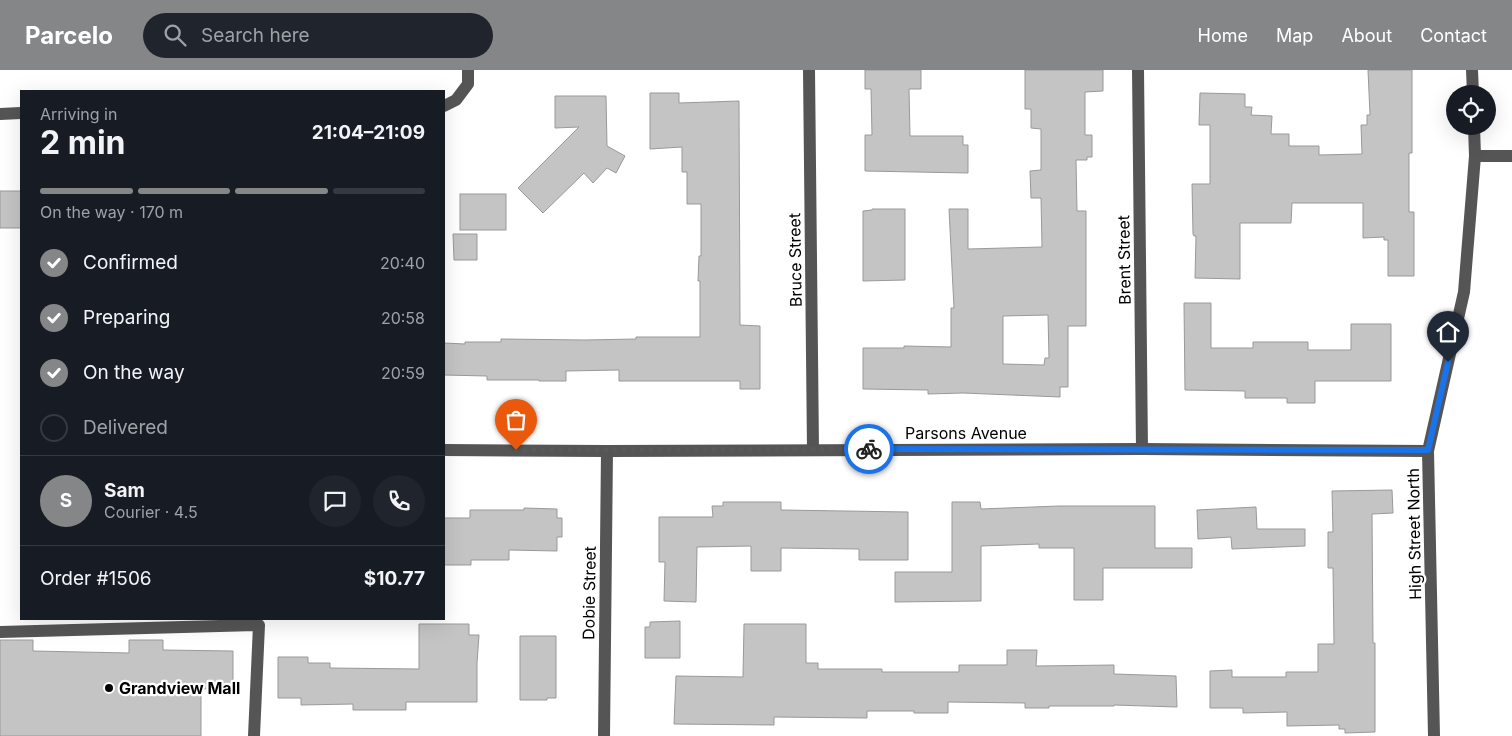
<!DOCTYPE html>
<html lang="en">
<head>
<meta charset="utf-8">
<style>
	:root { --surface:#171b24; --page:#20242c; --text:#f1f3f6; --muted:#9ea1a6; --line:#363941; --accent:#858687 }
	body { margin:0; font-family:Inter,sans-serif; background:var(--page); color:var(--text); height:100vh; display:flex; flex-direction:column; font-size:19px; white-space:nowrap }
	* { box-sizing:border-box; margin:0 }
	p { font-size:16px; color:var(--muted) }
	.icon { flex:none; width:28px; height:28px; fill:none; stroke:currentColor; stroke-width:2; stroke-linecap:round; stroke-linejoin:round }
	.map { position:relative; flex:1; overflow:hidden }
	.drawer { position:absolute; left:20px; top:20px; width:425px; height:530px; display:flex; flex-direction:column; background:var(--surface); border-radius:0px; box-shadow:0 5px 20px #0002 }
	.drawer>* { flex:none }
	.fabs { position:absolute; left:1446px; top:15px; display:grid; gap:10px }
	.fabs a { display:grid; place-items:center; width:50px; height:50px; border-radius:50%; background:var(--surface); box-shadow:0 5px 20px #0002; font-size:25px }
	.pin { position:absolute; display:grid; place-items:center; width:42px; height:42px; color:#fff; margin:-51px -21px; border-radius:50% 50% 50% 0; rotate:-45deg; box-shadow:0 0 5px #0007 }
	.pin .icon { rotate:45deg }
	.courier { position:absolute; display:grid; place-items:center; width:50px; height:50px; margin:-25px; border:4px solid #1a73e8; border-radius:50%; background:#fff; color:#222; box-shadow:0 1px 6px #0007 }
	.headline em { font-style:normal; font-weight:700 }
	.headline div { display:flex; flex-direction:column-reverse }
	.headline { display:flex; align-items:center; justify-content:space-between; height:85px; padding:0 20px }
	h1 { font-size:32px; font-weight:700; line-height:38px }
	.bar { display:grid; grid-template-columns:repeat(4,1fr); gap:8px 5px; align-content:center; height:60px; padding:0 20px }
	.bar i { height:6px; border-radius:4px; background:var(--line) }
	.bar .on { background:var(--accent) }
	.bar p { grid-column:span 4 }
	.line { display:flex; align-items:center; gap:12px; padding:0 20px; border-top:1px solid var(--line) }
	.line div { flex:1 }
	.round { display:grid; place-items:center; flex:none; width:52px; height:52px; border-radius:26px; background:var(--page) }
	ol { padding:0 20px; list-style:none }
	li { display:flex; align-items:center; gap:15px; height:55px }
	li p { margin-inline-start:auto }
	li .icon { padding:5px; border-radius:50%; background:var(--accent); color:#fff; stroke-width:4 }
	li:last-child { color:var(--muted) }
	li i { width:28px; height:28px; border:2px solid var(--line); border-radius:50% }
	header { display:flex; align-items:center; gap:30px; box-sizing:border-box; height:70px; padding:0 25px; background:var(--accent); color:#fff }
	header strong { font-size:24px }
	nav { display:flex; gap:28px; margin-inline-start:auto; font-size:18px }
	.search { width:350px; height:45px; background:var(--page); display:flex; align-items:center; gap:12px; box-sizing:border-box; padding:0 18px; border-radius:28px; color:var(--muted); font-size:19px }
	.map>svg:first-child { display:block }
	.building { fill:#c4c4c4; stroke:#999; fill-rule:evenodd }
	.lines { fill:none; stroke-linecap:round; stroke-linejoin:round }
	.minor { stroke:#555; stroke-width:12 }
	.done { stroke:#595959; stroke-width:5; stroke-dasharray:0 9 }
	.route { stroke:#1a73e8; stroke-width:6 }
	.poi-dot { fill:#000; stroke:#fff; stroke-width:2 }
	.labels { text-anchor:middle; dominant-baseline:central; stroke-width:4.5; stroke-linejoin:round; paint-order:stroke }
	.street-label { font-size:16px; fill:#000; stroke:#fff }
	.poi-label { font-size:16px; font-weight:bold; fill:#000; stroke:#fff; text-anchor:start }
</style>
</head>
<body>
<header>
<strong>Parcelo</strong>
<div class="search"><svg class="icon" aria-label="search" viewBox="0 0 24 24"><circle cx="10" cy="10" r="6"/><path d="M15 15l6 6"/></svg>Search here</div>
<nav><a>Home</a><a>Map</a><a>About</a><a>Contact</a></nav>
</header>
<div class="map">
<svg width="1512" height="666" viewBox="0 0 1512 666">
	<rect width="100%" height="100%" fill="#fff"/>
	<!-- building -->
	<g class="building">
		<polygon points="865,0 921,0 921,19 909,19 910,66 963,66 963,75 968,75 968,103 865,101 865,65 872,65 871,19 865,19"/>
		<path d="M1025 0H1103V21L1085 22V65H1092V87H1087V90H1076L1077 141H1086V256H1068V317H1060V327L963 323 928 324V320L863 319V278H904V276L951 277V238H954L949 139H968V179L1042 177 1041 128H1031L1030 101 1041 100V59L1031 58V39H1025ZM1048 245 1049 288H1045L1044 295 1003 294V246Z"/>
		<polygon points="1368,0 1412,0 1412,83 1409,83 1409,142 1414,142 1414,206 1388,206 1388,170 1384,170 1384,167 1363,168 1363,133 1292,133 1291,153 1240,153 1240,209 1195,208 1196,166 1194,166 1193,164 1192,114 1210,114 1210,55 1199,55 1200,23 1245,24 1245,37 1252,37 1251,45 1272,46 1271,64 1289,64 1289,76 1319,76 1319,85 1362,84 1361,55 1367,55 1367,45 1370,45"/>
		<polygon points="650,23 679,23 679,33 739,31 740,255 760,256 760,319 740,319 740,311 619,311 619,300 566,301 566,311 539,311 539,310 487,310 487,306 444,305 444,273 465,274 465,272 501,272 501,269 585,270 636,269 636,267 700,267 700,211 698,211 699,186 701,186 701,134 687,134 687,102 682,102 682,77 650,79"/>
		<polygon points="555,26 606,26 607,76 625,86 616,103 607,98 593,113 584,103 543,143 518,118 579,57 555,58"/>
		<rect x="0" y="121" width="21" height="37"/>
		<rect x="460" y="124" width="46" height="36"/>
		<polygon points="872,139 905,139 905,210 863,211 863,141 872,140"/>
		<polygon points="453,164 477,164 477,190 454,190"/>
		<polygon points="1184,233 1211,233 1211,278 1253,278 1253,272 1308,272 1308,280 1351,280 1351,254 1391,254 1391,311 1315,311 1315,333 1287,333 1287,328 1245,328 1245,321 1185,320"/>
		<polygon points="1392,420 1393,443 1372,444 1373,573 1375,573 1375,662 1345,663 1345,659 1339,659 1339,655 1287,656 1287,642 1243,643 1243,638 1210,638 1210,601 1232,600 1232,607 1286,607 1286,602 1318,602 1318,574 1334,574 1333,498 1328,498 1328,462 1333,462 1332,421"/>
		<polygon points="723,432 781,432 781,440 908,442 908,490 859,490 859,479 781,478 781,501 751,501 751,476 697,477 696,532 664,531 665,492 659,492 659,447 713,447 712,436 723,436"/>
		<polygon points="952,432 980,432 981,439 1059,436 1155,436 1155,478 1192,478 1192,498 1103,498 1103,530 1074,530 1074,478 1039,478 1039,474 981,476 981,531 895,532 895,502 952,502"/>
		<polygon points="1256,437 1257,459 1305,459 1305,476 1232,479 1231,467 1198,469 1197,440"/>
		<polygon points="524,438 557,439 557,448 562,448 562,467 557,467 557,481 509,480 509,490 471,490 471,495 444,495 444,448 470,448 470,440 524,440"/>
		<polygon points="680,551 680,588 645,588 645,557 650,557 650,552"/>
		<polygon points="419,554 469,554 469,565 479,565 477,593 477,632 406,632 406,640 353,640 353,634 301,635 301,628 278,628 278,587 308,587 308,593 330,593 330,598 419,599"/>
		<polygon points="744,554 806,554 806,593 818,593 818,599 882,599 882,602 959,602 959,595 1007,595 1007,580 1037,580 1036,596 1114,595 1114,604 1176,606 1177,637 1114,635 1114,636 1049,636 1049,638 1025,638 1025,633 948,632 948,643 914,643 914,641 867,641 867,648 774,647 774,655 674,654 676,606 743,607"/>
		<polygon points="520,566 556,566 556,628 547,628 547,630 520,630"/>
		<polygon points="0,570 33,570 33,581 129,583 129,570 163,570 163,580 233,581 233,618 201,619 201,666 0,666"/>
	</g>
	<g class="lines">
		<!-- minor -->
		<g class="minor">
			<polyline points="809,0 813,379"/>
			<polyline points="1138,0 1142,379"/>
			<polyline points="1472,0 1473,24"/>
			<polyline points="444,36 456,30 468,14 468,0"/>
			<polyline points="0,44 21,43"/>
			<polyline points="1475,86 1512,86"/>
			<polyline points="444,380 607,381 1142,379 1428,381"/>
			<polyline points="0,562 259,555 254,666"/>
			<polyline points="604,666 607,381"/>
			<polyline points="1434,666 1428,381 1464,222 1475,86 1474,56"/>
		</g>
	</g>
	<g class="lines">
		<!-- done -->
		<polyline class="done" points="516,380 869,379"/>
		<!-- route -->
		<polyline class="route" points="869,379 1428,380 1448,292"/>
	</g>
	<!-- markers -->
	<circle class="poi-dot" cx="109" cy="618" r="5"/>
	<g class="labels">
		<!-- street labels -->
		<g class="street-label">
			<text transform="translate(795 190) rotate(-91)">Bruce Street</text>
			<text transform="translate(1124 190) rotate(-91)">Brent Street</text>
			<text x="966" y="363">Parsons Avenue</text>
			<text transform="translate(1414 464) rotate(-91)">High Street North</text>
			<text transform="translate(589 523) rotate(-89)">Dobie Street</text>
		</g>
		<!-- poi labels -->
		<g class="poi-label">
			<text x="119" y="618">Grandview Mall</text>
		</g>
	</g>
</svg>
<div class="fabs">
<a><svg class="icon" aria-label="locate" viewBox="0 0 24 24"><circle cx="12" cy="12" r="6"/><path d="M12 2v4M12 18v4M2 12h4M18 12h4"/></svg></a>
</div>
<div class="pin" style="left:516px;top:380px;background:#ea580c"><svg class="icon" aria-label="bag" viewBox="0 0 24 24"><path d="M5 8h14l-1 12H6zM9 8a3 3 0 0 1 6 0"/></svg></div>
<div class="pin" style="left:1448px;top:292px;background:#1f2937"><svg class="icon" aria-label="home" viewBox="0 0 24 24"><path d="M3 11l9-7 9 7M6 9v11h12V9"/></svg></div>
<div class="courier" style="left:869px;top:379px"><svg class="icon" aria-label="bike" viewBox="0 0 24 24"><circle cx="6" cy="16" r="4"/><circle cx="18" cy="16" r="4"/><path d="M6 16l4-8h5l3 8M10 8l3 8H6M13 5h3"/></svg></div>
<section class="drawer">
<div class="headline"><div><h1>2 min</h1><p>Arriving in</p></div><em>21:04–21:09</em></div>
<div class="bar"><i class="on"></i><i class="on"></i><i class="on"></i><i></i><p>On the way · 170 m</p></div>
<ol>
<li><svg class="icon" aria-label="check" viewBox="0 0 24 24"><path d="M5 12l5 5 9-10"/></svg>Confirmed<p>20:40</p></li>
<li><svg class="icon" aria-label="check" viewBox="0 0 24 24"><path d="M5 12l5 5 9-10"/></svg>Preparing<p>20:58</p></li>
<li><svg class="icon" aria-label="check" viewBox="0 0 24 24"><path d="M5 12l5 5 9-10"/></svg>On the way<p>20:59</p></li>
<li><i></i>Delivered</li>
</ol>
<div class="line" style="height:90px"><b class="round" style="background:var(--accent);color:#fff">S</b><div><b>Sam</b><p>Courier · 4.5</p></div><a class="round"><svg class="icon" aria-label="chat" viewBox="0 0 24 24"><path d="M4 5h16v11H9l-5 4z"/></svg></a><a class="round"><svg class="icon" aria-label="phone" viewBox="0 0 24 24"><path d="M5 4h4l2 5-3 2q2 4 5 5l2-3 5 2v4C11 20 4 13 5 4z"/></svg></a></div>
<div class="line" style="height:65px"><div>Order #1506</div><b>$10.77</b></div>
</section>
</div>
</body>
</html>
